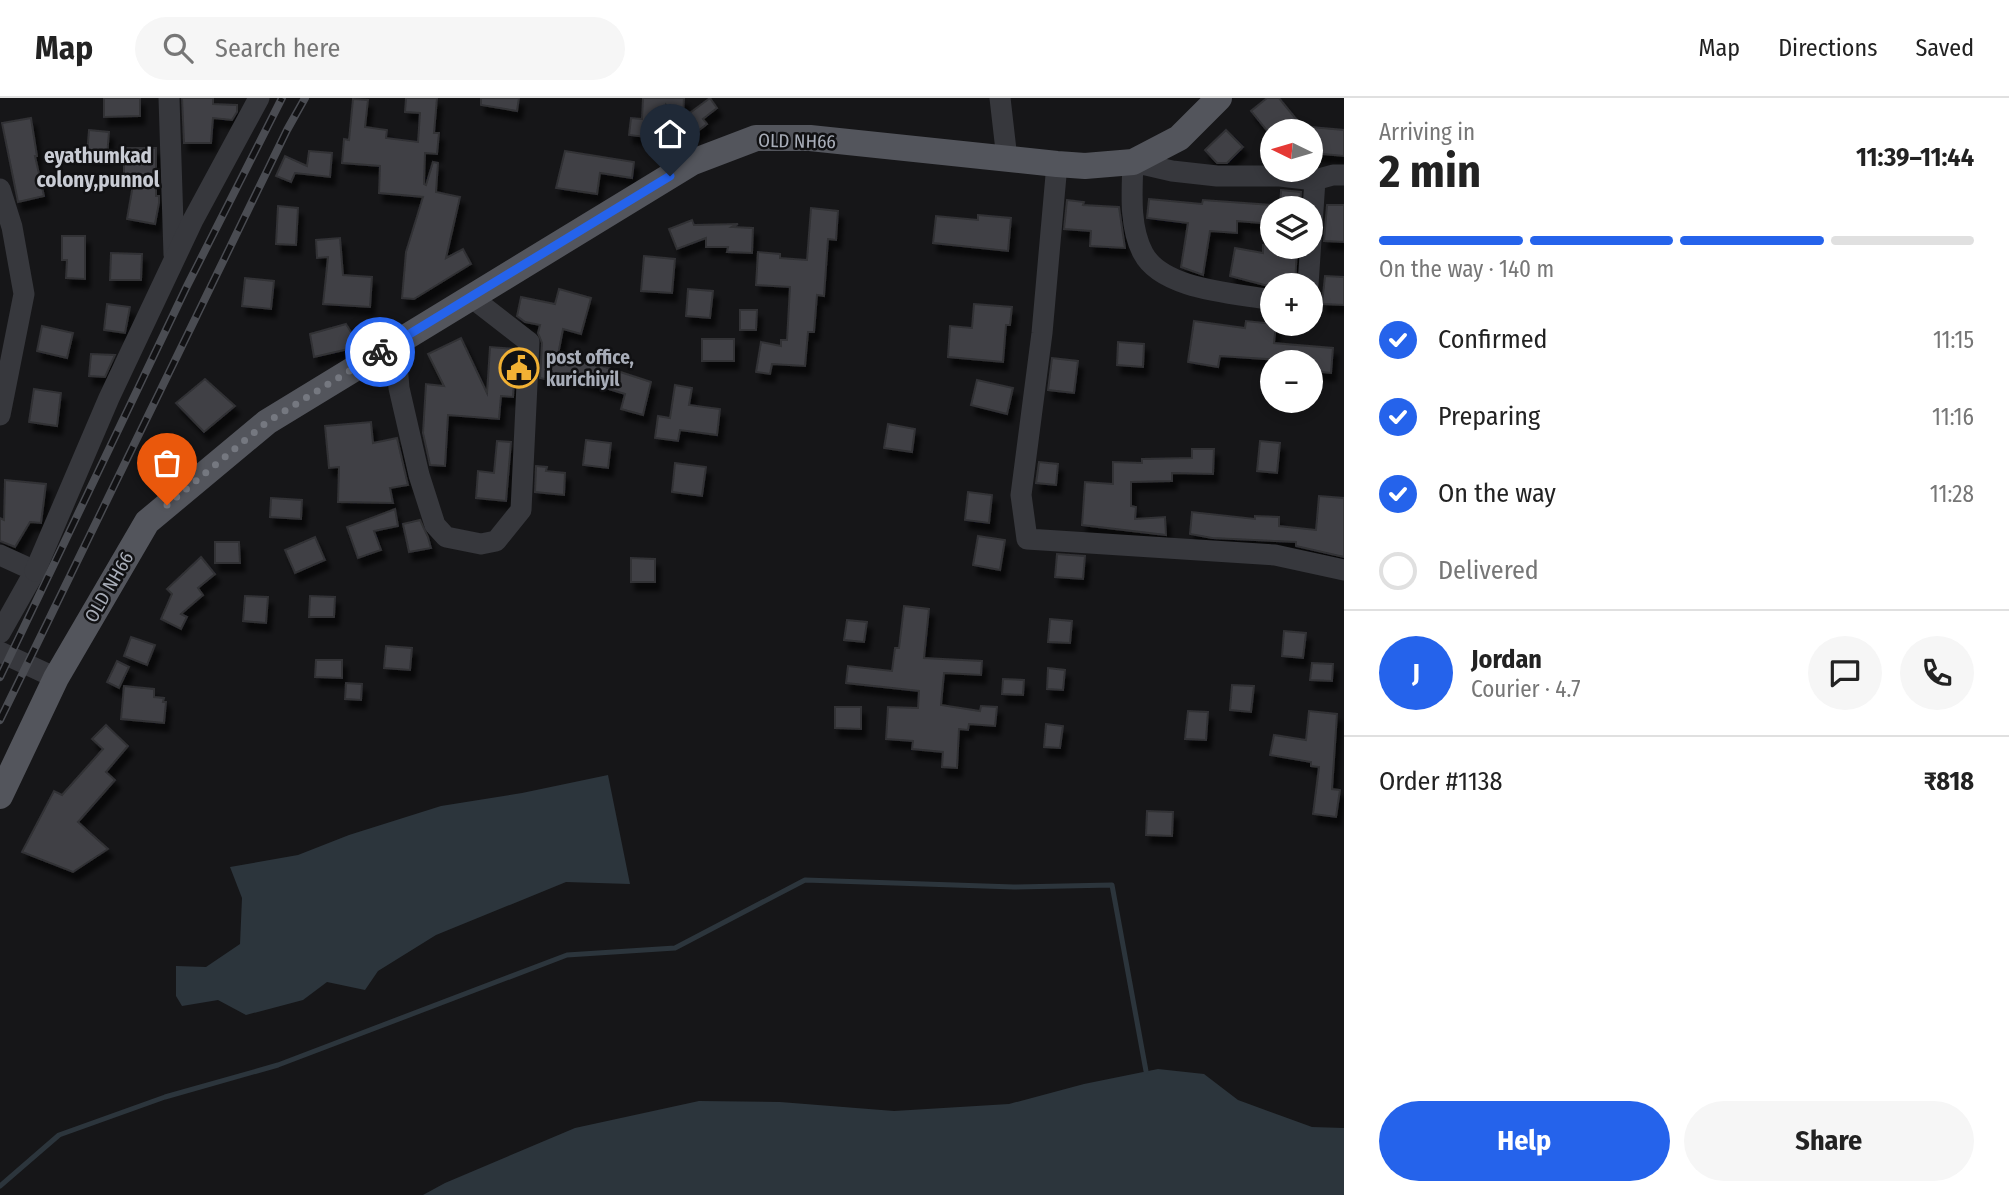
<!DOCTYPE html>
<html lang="en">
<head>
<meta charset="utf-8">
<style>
	:root { --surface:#fff; --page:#f6f6f6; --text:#222; --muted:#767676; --line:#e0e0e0; --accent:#2563eb }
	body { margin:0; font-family:"Fira Sans Condensed",sans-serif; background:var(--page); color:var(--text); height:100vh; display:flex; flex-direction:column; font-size:26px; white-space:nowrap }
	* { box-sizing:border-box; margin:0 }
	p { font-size:23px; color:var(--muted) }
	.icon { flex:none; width:38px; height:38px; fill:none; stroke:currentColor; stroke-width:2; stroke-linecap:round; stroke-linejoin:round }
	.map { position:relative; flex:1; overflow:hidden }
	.drawer { display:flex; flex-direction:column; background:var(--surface); width:665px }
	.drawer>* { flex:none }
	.needle { width:46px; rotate:275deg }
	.controls { position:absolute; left:1260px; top:21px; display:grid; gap:14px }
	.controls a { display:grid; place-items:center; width:63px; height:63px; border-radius:50%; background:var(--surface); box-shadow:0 4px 10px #0003; font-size:35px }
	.pin { position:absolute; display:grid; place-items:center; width:60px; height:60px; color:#fff; margin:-72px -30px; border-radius:50% 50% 50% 0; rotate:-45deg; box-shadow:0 0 7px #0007 }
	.pin .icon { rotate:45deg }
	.courier { position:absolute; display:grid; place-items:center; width:70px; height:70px; margin:-35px; border:5px solid #2563eb; border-radius:50%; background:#fff; color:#222; box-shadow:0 2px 9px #0007 }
	.overview em { font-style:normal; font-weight:700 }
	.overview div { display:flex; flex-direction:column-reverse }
	.overview { display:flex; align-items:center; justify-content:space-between; height:119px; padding:0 35px }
	h1 { font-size:46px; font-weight:700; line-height:52px }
	.bar { display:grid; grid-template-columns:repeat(4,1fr); gap:10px 7px; align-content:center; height:84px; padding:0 35px }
	.bar i { height:9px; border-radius:5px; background:var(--line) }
	.bar .on { background:var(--accent) }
	.bar p { grid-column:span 4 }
	.line { display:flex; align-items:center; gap:18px; padding:0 35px; border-top:2px solid var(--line) }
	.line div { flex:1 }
	.round { display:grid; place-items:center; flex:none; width:74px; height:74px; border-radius:37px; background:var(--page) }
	ol { padding:0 35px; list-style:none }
	li { display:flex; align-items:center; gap:21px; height:77px }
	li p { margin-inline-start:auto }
	li .icon { padding:7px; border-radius:50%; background:var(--accent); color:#fff; stroke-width:4 }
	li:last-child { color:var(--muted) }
	li i { width:38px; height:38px; border:4px solid var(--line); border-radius:50% }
	.action { display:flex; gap:14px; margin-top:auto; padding:14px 35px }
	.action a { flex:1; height:80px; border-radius:42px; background:var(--accent); color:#fff; font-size:28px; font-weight:700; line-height:80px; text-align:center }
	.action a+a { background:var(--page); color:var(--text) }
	header { display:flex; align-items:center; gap:42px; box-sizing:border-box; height:98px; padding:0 35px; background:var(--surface); border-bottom:2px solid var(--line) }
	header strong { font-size:33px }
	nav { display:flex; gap:38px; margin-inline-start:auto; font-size:24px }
	.search { width:490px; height:63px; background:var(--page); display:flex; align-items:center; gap:18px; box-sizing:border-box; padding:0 24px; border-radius:38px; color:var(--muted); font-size:26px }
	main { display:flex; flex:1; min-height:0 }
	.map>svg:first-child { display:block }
	.water { fill:#2c353c }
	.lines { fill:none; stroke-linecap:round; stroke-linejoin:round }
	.stream { stroke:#2c353c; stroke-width:5 }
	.building { fill:#404145; stroke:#303034; stroke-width:2; filter:url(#shadow) }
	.minor { stroke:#37383d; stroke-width:21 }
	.major { stroke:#53555c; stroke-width:26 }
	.rail-casing { stroke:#4a4c52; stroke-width:8 }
	.rail { stroke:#111113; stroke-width:5; stroke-dasharray:16; stroke-linecap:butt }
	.done { stroke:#757880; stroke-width:7; stroke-dasharray:0 12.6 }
	.route { stroke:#2563eb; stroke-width:9 }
	.labels { text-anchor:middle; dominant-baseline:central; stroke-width:5; stroke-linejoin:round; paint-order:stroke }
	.street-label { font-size:19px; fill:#a8adb8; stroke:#111113 }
	.poi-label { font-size:19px; font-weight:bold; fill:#a8adb8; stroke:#111113; text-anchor:start }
	.neighbourhood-label { font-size:21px; font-weight:bold; fill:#c9ccd4; stroke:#111113 }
</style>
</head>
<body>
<header>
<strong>Map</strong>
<div class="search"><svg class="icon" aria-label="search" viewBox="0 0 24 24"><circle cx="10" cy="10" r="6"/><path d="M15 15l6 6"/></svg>Search here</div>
<nav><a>Map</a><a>Directions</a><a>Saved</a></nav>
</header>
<main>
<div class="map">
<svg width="1344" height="1097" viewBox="0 0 1344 1097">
	<defs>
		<filter id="shadow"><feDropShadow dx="4.5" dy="8" stdDeviation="2" flood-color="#0009"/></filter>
	</defs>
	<rect width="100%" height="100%" fill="#161618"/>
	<!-- water -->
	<g class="water">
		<polygon points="608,677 630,786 566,784 436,837 378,873 365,892 327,884 303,902 246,917 218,902 182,908 176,898 176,868 206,869 240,846 242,800 230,769 298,757 349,737 441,708 522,695"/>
		<polygon points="1158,971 1204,976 1238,1002 1312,1029 1344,1030 1344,1097 423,1097 445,1085 575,1030 699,1003 780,1004 894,1013 1009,1006 1084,986"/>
	</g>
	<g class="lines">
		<!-- stream -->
		<polyline class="stream" points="0,1088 59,1037 165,999 278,967 567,857 675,850 805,782 1014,789 1112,787 1146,973"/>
	</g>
	<!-- building -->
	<g class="building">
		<polygon points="104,0 140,0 140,18 104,19"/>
		<polygon points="182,0 213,0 213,6 237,7 237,14 232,22 213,20 211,45 184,45"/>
		<polygon points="406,0 437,0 434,35 439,35 437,56 425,55 424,86 426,87 433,64 438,65 436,94 460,99 446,160 463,151 471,166 414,201 402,200 406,154 423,99 379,95 380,68 342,65 344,41 349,42 353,1 368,2 365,29 387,32 386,40 418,44 420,15 405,14"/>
		<polygon points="481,0 519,0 517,13 481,7"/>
		<polygon points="643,0 684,0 683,20 710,0 717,10 703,21 707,26 690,39 666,7 662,41 629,37 631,20 642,21"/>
		<polygon points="1267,0 1279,0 1306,33 1272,33 1272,39 1251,13"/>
		<polygon points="31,20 37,58 35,58 44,98 18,104 2,25"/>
		<polygon points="1311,29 1344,32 1344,58 1311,55"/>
		<polygon points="89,32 109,34 107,59 87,57"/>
		<polygon points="1226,32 1243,49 1227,65 1217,65 1205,52"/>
		<polygon points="124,50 156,50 156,98 159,98 159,105 155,126 127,121 134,81 124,81"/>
		<polygon points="309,53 332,55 330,79 295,75 291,84 276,78 285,58 307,68"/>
		<polygon points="565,53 634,64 632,80 600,75 597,96 556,90"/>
		<polygon points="1281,92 1301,94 1300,110 1280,110"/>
		<polygon points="1149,101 1202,106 1203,102 1272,107 1272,126 1237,123 1237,135 1210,133 1203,177 1181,169 1188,125 1147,120"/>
		<polygon points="1067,102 1084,104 1083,107 1119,109 1125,150 1090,148 1091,133 1064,131"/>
		<polygon points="1327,107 1344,107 1344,144 1324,143"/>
		<polygon points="278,108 298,110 296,147 276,146"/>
		<polygon points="811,110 838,113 836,142 828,141 824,198 817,197 814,234 808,234 805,268 772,266 770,276 756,274 761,244 781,248 781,242 787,242 790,189 756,187 758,154 780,156 780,160 807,162"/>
		<polygon points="978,117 1011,120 1008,153 933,145 936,118 978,122"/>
		<polygon points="692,122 694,127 738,126 732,129 753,130 752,155 727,154 728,149 706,149 706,140 677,151 669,131"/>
		<polygon points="62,138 85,138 85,181 66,180 67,162 62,162"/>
		<polygon points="340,140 343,177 372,179 370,209 323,206 328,159 317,160 316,142"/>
		<polygon points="1263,147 1297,150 1295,187 1272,189 1230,178 1235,150 1263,155"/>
		<polygon points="111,155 142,156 141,182 110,182"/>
		<polygon points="644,158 675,161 672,195 641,193"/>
		<polygon points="1325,178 1344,179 1344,207 1322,206"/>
		<polygon points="245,180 274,183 271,211 242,208"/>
		<polygon points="559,191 591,200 581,236 563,231 558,257 599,269 599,267 651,284 643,317 621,311 625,296 556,275 554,283 540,280 542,245 538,235 540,227 525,224 517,218 521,199 555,206"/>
		<polygon points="688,191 713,193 710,220 686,218"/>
		<polygon points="107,206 130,209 125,235 104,232"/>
		<polygon points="974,206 1012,209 1010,227 1006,227 1003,264 948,259 950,228 972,230"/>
		<polygon points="740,212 757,212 756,232 740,232"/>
		<polygon points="1194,223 1245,230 1246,223 1276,226 1274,245 1333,250 1331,275 1311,273 1311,264 1220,258 1218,269 1188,264"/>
		<polygon points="346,226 353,237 353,250 314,259 310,236"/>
		<polygon points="42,228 73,235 67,260 37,253"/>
		<polygon points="461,240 487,295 490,249 516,251 513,299 501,298 499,321 448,317 445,368 430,367 423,335 426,286 444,288 428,256"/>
		<rect x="702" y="241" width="32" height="22"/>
		<polygon points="1118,244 1144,246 1143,269 1117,267"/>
		<polygon points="91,256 115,257 105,279 89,278"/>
		<polygon points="1052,260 1078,263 1074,295 1048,292"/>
		<polygon points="205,281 235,308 204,334 176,305"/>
		<polygon points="977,282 1013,290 1007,316 971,307"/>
		<polygon points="675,287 692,290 689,307 720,311 717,337 680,332 678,343 655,340 658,318 670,320"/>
		<polygon points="34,291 61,295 57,328 29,324"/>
		<polygon points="371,324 373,345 397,340 408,387 390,390 393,405 338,404 339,369 329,370 325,328"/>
		<polygon points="888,326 915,331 912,354 884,350"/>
		<polygon points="586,342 611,345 608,370 583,367"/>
		<polygon points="497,343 511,344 506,403 476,400 478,373 494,375"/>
		<polygon points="1260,343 1280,345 1277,375 1257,373"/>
		<polygon points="1192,351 1214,351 1213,376 1172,375 1172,383 1131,384 1131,408 1136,409 1135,421 1165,419 1166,437 1082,427 1085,384 1113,386 1113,364 1142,365 1142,361 1192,360"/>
		<polygon points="1039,364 1058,366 1056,387 1036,385"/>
		<polygon points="675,365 706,369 702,398 672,394"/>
		<polygon points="536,368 547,369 546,373 565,375 564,397 535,394"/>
		<polygon points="5,382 46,386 41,425 30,424 15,449 0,443 0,420 4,422"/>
		<polygon points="968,394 992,397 989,425 965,422"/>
		<polygon points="1319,398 1344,400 1344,459 1296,448 1296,444 1212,440 1190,436 1192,414 1255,421 1255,418 1279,419 1279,428 1316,432"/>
		<polygon points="271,400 302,402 301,421 270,419"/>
		<polygon points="395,411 398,428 374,433 381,452 358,460 347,429"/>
		<polygon points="420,422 428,439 431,450 409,454 403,426"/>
		<polygon points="978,438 1005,442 1000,472 973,467"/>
		<polygon points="315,439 325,462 295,475 285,452"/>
		<polygon points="215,444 239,444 240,465 215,465"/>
		<polygon points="1057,456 1085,458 1083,481 1055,479"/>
		<polygon points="201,459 215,476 198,490 203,497 181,516 187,519 181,531 161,521 172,496 167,491"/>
		<polygon points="631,460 655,461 655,484 631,484"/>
		<polygon points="245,498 268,499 266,525 243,523"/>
		<polygon points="310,498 335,499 334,519 309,519"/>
		<polygon points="904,508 929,511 924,560 982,563 981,577 944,575 941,607 980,613 981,608 997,609 995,628 969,626 968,632 959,631 957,670 942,669 943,654 912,651 913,643 886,641 888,609 918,610 919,593 846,585 848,568 892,573 895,550 899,550"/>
		<polygon points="1050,521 1072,523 1070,545 1048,544"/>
		<polygon points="847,522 867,524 864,544 844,542"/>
		<polygon points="1284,533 1306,535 1303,560 1282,558"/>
		<polygon points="131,539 155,547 147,567 124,558"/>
		<polygon points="386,548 412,550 410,572 384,570"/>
		<polygon points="316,562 342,562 342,580 315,579"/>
		<polygon points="117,563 129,569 119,590 107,584"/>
		<polygon points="1312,565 1333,566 1332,583 1310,582"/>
		<polygon points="1048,570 1065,572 1063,592 1047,591"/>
		<polygon points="1003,581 1024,582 1023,597 1002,596"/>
		<polygon points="346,585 362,586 361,602 345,601"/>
		<polygon points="1232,587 1254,588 1251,614 1230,612"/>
		<polygon points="124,588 154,591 154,599 164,600 163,604 166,604 164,625 121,621"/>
		<polygon points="835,609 861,609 861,631 835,630"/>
		<polygon points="1188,613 1208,614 1206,642 1185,641"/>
		<polygon points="1309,613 1337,616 1332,691 1340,692 1336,719 1313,716 1319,669 1311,668 1311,664 1270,657 1274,637 1306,642"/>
		<polygon points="1046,626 1063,628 1060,650 1044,649"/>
		<polygon points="106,627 128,648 106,674 115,682 78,724 108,751 73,774 22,754 54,693 62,697 103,651 92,641"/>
		<polygon points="1147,713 1173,714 1172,738 1146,737"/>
	</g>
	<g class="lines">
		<!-- minor -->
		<g class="minor">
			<polyline points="169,0 174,157"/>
			<polyline points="1000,0 1007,61"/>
			<polyline points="1057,66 1042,235 1021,397 1027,441 1275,457 1344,472"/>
			<polyline points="0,91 12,129 24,196 0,317"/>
			<polyline points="1308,187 1315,82"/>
			<path d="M1272 202C1235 195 1162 192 1143 155 1129 129 1132 93 1133 64L1172 73 1217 78H1280L1315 82 1333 77H1344"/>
			<polyline points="395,244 399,290 419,377 435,427 446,439 481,446 496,443 521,412 529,244 471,199"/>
			<polyline points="0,457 35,473 0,535"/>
			<polyline points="35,473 109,300 193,122 259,0"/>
			<polyline points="0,554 56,580"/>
		</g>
		<!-- major -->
		<polyline class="major" points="0,698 56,580 147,424 267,324 693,64 756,40 810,40 1057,66 1085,68 1133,64 1179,40 1219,0"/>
		<!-- rail casing -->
		<g class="rail-casing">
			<g id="rail">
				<polyline points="0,579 187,188 282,0"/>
				<polyline points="0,622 287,32 305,0"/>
			</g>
		</g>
		<!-- rail -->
		<use href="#rail" class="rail"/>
	</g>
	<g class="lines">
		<!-- done -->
		<polyline class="done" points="167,407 267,324 380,254"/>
		<!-- route -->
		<polyline class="route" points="380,254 670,78"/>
	</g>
	<!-- icons -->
	<defs>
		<g id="civic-ring" transform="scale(2.0125)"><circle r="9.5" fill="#111113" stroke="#f2b134" stroke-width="1.5"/><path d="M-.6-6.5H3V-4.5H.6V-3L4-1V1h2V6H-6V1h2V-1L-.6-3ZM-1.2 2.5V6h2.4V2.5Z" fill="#f2b134"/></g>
	</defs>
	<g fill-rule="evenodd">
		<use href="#civic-ring" x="519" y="270"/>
	</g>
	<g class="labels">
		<!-- street labels -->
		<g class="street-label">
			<text transform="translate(797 43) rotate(1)">OLD NH66</text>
			<text transform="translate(109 489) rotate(-60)">OLD NH66</text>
		</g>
		<!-- poi labels -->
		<g class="poi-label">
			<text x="546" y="259">post office,<tspan x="546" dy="22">kurichiyil</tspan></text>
		</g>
		<!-- neighbourhood labels -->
		<g class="neighbourhood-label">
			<text x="98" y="58">eyathumkad<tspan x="98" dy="24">colony,punnol</tspan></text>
		</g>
	</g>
</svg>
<div class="controls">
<a><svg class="needle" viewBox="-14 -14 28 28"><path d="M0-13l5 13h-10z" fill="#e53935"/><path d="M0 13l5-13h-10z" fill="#767676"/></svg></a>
<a><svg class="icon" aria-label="layers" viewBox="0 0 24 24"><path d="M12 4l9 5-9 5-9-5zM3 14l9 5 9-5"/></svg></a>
<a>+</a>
<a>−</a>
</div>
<div class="pin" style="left:167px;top:407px;background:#ea580c"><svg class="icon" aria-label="bag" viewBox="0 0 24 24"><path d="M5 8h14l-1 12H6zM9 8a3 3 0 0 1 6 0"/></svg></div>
<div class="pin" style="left:670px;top:78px;background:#1f2937"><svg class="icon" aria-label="home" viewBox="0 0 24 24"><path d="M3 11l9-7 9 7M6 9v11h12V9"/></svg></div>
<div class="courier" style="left:380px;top:254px"><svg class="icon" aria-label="bike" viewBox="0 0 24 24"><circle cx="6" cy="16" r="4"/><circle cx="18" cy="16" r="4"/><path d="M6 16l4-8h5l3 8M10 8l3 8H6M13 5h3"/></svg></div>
</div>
<section class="drawer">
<div class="overview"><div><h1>2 min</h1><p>Arriving in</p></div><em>11:39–11:44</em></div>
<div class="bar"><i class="on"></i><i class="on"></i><i class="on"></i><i></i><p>On the way · 140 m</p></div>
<ol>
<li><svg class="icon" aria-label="check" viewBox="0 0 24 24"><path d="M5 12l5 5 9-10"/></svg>Confirmed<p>11:15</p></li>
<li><svg class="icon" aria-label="check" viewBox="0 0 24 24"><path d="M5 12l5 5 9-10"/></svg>Preparing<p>11:16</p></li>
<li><svg class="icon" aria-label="check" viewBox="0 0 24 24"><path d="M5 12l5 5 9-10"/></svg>On the way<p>11:28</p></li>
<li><i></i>Delivered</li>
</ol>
<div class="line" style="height:126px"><b class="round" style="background:var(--accent);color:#fff">J</b><div><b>Jordan</b><p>Courier · 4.7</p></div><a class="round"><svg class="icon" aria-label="chat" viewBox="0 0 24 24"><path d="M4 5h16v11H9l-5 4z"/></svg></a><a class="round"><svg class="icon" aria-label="phone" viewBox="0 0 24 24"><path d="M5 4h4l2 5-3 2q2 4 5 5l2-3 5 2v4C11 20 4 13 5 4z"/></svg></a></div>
<div class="line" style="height:91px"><div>Order #1138</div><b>₹818</b></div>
<div class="action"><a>Help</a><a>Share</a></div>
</section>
</main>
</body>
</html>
